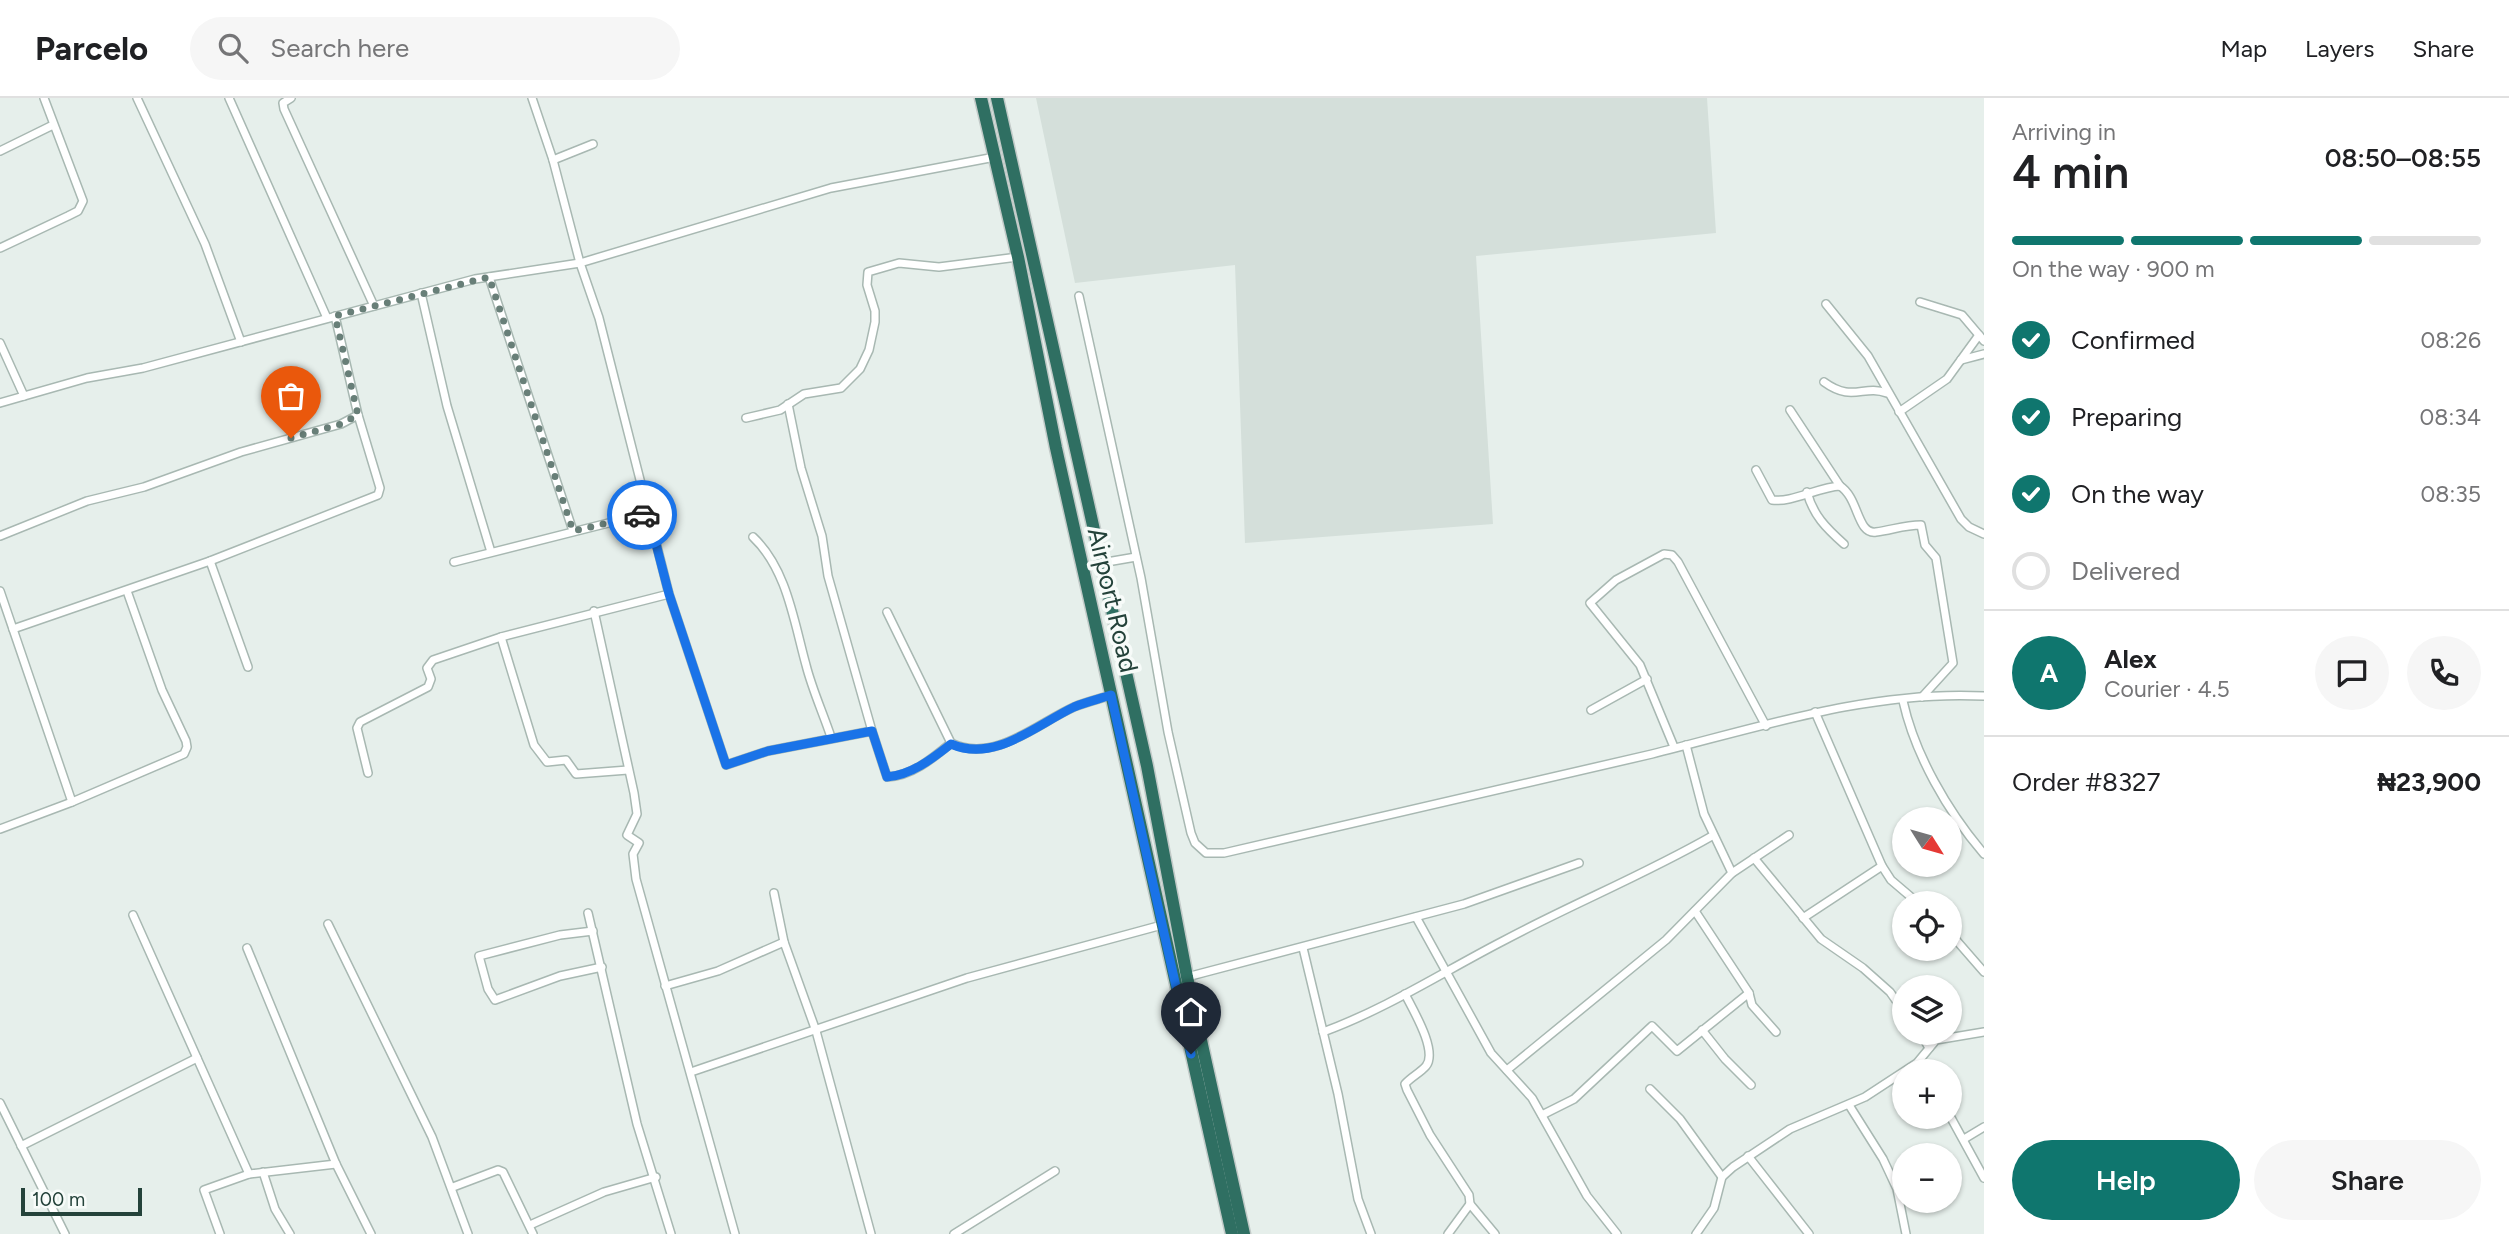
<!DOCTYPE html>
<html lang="en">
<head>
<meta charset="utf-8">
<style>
	:root { --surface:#fff; --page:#f6f6f6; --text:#202124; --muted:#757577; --line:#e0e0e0; --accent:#0f766e }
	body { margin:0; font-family:Figtree,sans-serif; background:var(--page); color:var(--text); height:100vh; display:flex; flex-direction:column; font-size:26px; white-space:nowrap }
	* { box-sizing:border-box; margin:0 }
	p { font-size:23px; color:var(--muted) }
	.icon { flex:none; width:38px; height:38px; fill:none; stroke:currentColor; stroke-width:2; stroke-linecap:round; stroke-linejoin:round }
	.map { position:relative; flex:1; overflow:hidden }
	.sheet { display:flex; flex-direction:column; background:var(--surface); width:525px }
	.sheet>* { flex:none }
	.needle { width:46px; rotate:127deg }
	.controls { position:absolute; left:1892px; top:709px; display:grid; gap:14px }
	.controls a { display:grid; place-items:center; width:70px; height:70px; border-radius:50%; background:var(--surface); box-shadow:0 2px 5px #0004; font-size:35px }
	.scale { position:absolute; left:21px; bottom:18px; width:121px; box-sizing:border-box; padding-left:7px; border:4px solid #24423a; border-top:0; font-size:19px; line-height:24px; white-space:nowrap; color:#24423a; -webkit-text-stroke:5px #f7fbf9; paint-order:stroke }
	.pin { position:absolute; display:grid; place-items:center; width:60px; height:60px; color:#fff; margin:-72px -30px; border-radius:50% 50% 50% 0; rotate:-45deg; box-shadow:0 0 7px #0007 }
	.pin .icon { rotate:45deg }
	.courier { position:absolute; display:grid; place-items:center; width:70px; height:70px; margin:-35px; border:5px solid #1a73e8; border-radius:50%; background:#fff; color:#222; box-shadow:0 2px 9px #0007 }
	.head em { font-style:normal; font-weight:600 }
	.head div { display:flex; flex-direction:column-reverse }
	.head { display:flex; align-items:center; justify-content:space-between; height:119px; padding:0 28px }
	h1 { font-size:46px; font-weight:600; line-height:52px }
	.bar { display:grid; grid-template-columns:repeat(4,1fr); gap:10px 7px; align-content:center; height:84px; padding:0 28px }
	.bar i { height:9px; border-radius:5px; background:var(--line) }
	.bar .on { background:var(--accent) }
	.bar p { grid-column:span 4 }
	.line { display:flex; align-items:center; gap:18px; padding:0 28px; border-top:2px solid var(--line) }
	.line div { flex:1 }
	.round { display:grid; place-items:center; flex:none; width:74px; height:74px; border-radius:37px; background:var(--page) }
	ol { padding:0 28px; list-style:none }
	li { display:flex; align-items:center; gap:21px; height:77px }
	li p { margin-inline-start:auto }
	li .icon { padding:7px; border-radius:50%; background:var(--accent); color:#fff; stroke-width:4 }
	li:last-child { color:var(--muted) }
	li i { width:38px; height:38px; border:4px solid var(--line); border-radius:50% }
	.cta { display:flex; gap:14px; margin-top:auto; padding:14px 28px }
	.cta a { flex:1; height:80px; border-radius:42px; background:var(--accent); color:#fff; font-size:28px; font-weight:600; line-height:80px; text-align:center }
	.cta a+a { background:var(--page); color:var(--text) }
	header { display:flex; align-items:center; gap:42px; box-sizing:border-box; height:98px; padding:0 35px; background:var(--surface); border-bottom:2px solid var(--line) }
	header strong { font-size:33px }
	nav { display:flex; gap:38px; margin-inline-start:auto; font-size:24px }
	.search { width:490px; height:63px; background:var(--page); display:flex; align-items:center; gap:18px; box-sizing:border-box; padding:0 24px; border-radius:38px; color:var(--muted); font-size:26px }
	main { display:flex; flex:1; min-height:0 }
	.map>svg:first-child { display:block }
	.built { fill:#d4dfda }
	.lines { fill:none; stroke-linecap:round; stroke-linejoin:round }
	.street-casing { stroke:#a8b8b2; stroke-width:10 }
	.highway-casing { stroke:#c2cac8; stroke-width:15 }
	.street { stroke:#fff; stroke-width:7 }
	.highway { stroke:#2f6f62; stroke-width:12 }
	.done { stroke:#687f78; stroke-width:7; stroke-dasharray:0 12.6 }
	.route { stroke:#1a73e8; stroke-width:9 }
	.labels { text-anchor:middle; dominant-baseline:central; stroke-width:7; stroke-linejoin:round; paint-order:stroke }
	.street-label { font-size:26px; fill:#24423a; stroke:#f7fbf9 }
</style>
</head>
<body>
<header>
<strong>Parcelo</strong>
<div class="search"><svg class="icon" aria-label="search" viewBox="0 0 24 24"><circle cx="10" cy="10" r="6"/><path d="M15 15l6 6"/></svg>Search here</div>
<nav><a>Map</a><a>Layers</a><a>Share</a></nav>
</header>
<main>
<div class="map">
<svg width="1984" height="1136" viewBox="0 0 1984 1136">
	<rect width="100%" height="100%" fill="#e6efeb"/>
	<!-- built -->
	<polygon class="built" points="1036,0 1707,0 1716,135 1476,158 1493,426 1245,445 1235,167 1075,185"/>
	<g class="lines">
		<!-- street casing -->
		<g class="street-casing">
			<g id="street">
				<polyline points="137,0 205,146 241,244"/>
				<polyline points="229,0 327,220"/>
				<polyline points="291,0 283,5 284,11 374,208"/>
				<path d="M532 0 553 62 580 165 599 220 669 496 726 667 768 653 872 633 887 679C912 678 933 660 951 645 994 666 1036 626 1074 609 1086 604 1099 601 1111 597"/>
				<polyline points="0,53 53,27"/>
				<polyline points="553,62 593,46"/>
				<polyline points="0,150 68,118 78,113 83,103 44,0"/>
				<polyline points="489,179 573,433"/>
				<polyline points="421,195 447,308 491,454"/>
				<path d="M1079 198 1141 480 1168 634 1191 735 1195 745 1206 755H1224C1367 722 1510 690 1652 656 1760 629 1871 592 1984 598"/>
				<polyline points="1920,204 1962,217 1984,243"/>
				<polyline points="1826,206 1868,258 1961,421 1969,429 1984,436"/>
				<polyline points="0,245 24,298"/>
				<polyline points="1961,262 1984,256"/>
				<path d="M1824 284C1853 305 1863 286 1887 295"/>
				<polyline points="0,305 87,280 143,270 475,181 580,165 831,90 995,59"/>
				<polyline points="788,306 801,370 822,438 828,478 872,633"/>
				<polyline points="1790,312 1840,388"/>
				<polyline points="1899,314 1947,281 1979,237"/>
				<polyline points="746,320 780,312 804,296 841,290 860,271 869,252 875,224 875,213 867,187 868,174 899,165 939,169 1018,159"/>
				<path d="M1756 372 1772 402C1791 405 1819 389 1840 388 1859 400 1857 437 1876 434 1892 432 1904 427 1921 427L1925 447 1936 460 1953 565 1922 599"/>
				<path d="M1807 394C1813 417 1826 430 1844 446"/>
				<polyline points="0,438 87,403 144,389 241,354 341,326 358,317"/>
				<path d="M753 439C787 471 794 524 806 567 812 591 823 615 831 639"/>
				<polyline points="210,463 248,569"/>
				<polyline points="454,464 648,415"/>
				<polyline points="1101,465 1136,459"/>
				<polyline points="0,493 72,704"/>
				<polyline points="594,513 634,695 637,716 627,737 639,745 633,756 636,781 735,1136"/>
				<polyline points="887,514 951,645"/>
				<polyline points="13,531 210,463 378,397 380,390 358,317 335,218"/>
				<polyline points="501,539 534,647 547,664 566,662 576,676 628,672"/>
				<path d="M1903 603C1915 657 1948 714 1984 756"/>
				<polyline points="1591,612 1647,581"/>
				<polyline points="1815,614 1882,768 1891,782 1918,805"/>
				<polyline points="1686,647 1704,716 1732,775"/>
				<polyline points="1674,649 1640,567 1590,505 1616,482 1664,456 1672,457 1678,464 1766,628"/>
				<polyline points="368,675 357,630 360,624 428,589 431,581 427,570 433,562 501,539 669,496"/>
				<polyline points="0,731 72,704 184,656 187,649 186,643 162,592 127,493"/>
				<polyline points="1754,760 1821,841 1863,870 1890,894 1904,914"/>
				<polyline points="774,795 784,844 816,933 871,1136"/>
				<polyline points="1695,813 1749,895 1752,907 1776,934"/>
				<polyline points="588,815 637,1026 671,1136"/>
				<polyline points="133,817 249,1076 336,1066"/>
				<polyline points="1416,819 1491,955 1532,1000 1587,1098 1617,1136"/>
				<polyline points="1803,820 1882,768"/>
				<polyline points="328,826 432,1039 468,1136"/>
				<polyline points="593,833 560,837 479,858 488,891 495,902 560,878 602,869"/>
				<polyline points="1950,835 1984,874"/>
				<polyline points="247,850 336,1066 371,1136"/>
				<polyline points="1303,850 1338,996 1358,1101 1371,1136"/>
				<polyline points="1187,879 1464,806 1579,765"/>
				<polyline points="665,888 718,873 784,844"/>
				<path d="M1405 896C1413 912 1438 953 1426 968 1420 975 1411 979 1405 986L1407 992 1430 1037 1469 1097 1470 1106 1495 1136"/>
				<polyline points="1702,932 1725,961 1751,987"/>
				<path d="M1323 934C1386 911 1443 874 1503 843 1572 806 1644 777 1712 738"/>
				<polyline points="1920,934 1929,950"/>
				<polyline points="1507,972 1666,842 1732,775 1789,737"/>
				<polyline points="691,974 967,880 1162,827"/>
				<polyline points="1650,991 1680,1021 1722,1079"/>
				<polyline points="0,1005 65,1136"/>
				<polyline points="1849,1007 1883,1061 1897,1091 1906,1136"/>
				<polyline points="1542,1017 1574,1001 1652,928 1677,953 1749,895"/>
				<polyline points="1950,1018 1984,1080"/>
				<polyline points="1964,1041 1984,1029"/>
				<polyline points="21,1048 197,960"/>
				<polyline points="1748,1058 1809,1136"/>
				<polyline points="263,1074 275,1111 290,1136"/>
				<polyline points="453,1089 498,1072 503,1074 533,1136"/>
				<polyline points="530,1127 604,1094 656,1079"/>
				<polyline points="220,1136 204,1092 249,1076"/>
				<polyline points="954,1136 1055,1073"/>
				<polyline points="1448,1136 1470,1106"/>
				<polyline points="1696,1136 1714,1110 1722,1079 1733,1069 1790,1031 1865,999 1917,965 1936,942 1984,934"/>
			</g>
		</g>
		<!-- highway casing -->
		<g class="highway-casing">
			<g id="highway">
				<polyline points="981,0 1018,159 1056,350 1232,1136"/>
				<polyline points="997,0 1147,668 1187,879 1244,1136"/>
			</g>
		</g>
		<!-- street -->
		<use href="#street" class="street"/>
		<!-- highway -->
		<use href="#highway" class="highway"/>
	</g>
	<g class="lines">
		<!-- done -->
		<polyline class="done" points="291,340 341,326 358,317 335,218 489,179 573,433 642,417"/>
		<!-- route -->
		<path class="route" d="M642 417 648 415 669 496 726 667 768 653 872 633 887 679C912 677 933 660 951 646 995 665 1036 627 1074 609 1086 604 1099 601 1111 597L1191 956"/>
	</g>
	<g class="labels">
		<!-- street labels -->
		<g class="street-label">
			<text transform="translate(1113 502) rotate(77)">Airport Road</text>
		</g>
	</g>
</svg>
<div class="controls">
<a><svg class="needle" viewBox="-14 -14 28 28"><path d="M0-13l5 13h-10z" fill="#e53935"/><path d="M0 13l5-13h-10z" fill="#757577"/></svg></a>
<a><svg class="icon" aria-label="locate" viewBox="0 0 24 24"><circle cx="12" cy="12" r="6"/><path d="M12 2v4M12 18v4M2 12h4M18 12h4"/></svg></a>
<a><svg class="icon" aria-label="layers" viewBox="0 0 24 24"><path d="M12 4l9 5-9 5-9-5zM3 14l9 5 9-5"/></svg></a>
<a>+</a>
<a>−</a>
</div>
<div class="scale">100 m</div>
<div class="pin" style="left:291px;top:340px;background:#ea580c"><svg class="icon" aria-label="bag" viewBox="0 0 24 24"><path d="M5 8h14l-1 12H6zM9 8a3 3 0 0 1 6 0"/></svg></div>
<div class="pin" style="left:1191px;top:956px;background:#1f2937"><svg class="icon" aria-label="home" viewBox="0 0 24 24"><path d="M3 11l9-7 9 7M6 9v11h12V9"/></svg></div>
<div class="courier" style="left:642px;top:417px"><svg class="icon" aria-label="car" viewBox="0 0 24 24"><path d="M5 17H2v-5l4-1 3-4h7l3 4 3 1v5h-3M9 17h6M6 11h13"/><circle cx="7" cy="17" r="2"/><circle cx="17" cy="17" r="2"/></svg></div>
</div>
<section class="sheet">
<div class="head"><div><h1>4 min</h1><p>Arriving in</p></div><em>08:50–08:55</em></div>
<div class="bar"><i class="on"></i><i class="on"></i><i class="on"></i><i></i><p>On the way · 900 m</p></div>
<ol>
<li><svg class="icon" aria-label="check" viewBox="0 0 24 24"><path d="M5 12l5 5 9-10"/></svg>Confirmed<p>08:26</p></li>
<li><svg class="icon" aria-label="check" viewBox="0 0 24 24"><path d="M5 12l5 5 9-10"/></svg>Preparing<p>08:34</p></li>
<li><svg class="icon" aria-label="check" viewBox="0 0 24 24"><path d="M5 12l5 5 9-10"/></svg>On the way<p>08:35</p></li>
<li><i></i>Delivered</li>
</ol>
<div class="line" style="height:126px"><b class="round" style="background:var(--accent);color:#fff">A</b><div><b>Alex</b><p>Courier · 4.5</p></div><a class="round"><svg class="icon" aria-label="chat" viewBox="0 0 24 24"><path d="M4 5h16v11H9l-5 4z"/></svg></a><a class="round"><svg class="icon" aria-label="phone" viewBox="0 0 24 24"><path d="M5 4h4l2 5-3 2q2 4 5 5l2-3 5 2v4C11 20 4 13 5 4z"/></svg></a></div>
<div class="line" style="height:91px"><div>Order #8327</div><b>₦23,900</b></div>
<div class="cta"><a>Help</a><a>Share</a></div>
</section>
</main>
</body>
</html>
